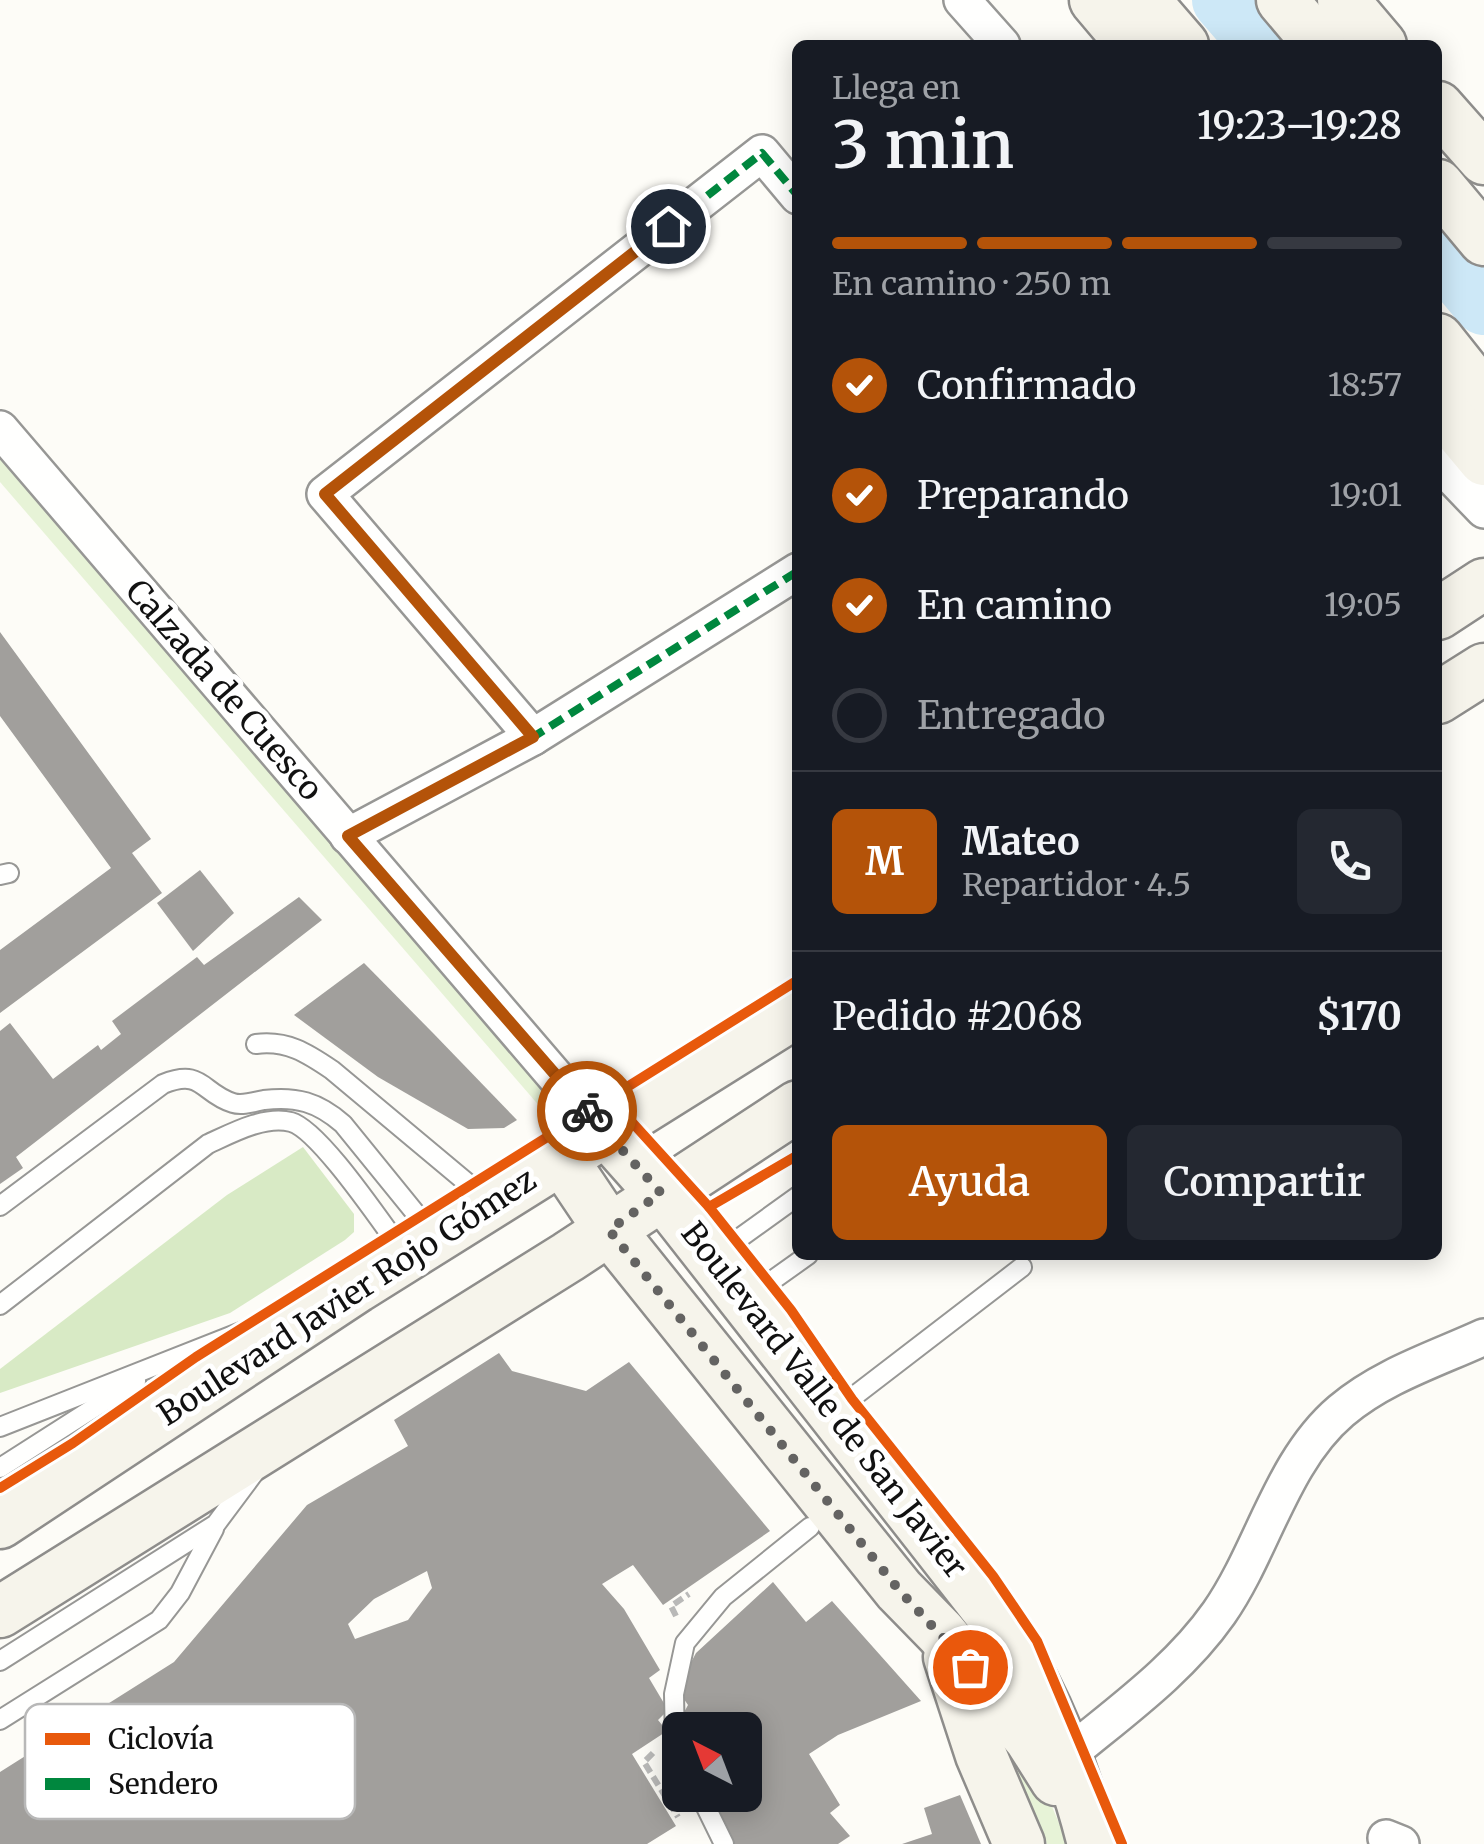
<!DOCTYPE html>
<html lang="es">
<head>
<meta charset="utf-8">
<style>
	:root { --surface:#171b24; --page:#242831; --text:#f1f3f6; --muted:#9ea1a6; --line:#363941; --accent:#b45309 }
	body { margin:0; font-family:Merriweather,serif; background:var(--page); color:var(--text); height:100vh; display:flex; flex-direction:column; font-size:38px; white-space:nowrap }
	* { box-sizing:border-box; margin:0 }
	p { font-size:32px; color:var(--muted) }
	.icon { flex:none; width:55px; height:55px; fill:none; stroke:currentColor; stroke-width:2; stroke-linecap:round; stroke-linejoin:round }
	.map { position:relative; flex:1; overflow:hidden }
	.side { position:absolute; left:792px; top:40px; width:650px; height:1220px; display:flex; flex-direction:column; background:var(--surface); border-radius:15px; box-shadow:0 5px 25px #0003 }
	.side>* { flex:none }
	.needle { width:65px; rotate:318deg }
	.controls { position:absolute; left:662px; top:1712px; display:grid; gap:20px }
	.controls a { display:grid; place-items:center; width:100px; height:100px; border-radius:15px; background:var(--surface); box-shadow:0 5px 25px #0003; font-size:50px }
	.pin { position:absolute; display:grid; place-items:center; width:85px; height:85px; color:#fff; margin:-42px; border:5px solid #fff; border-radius:50%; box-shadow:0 2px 10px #0007 }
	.courier { position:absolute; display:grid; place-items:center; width:100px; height:100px; margin:-50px; border:8px solid #b45309; border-radius:50%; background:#fff; color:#222; box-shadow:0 2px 12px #0007 }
	.summary em { font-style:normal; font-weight:600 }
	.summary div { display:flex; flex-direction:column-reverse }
	.summary { display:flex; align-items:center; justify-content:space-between; height:170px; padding:0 40px }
	h1 { font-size:65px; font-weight:600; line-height:75px }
	.bar { display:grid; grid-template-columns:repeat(4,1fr); gap:15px 10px; align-content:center; height:120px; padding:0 40px }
	.bar i { height:12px; border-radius:8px; background:var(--line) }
	.bar .selected { background:var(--accent) }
	.bar p { grid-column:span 4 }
	.line { display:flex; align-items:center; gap:25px; padding:0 40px; border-top:2px solid var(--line) }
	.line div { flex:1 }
	.round { display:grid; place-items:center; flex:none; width:105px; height:105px; border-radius:15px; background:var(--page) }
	ol { padding:0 40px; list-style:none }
	li { display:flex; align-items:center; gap:30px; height:110px }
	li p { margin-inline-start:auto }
	li .icon { padding:10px; border-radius:50%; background:var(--accent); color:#fff; stroke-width:4 }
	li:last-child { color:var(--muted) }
	li i { width:55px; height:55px; border:5px solid var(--line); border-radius:50% }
	.action { display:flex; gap:20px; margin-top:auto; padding:20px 40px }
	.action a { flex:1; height:115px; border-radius:15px; background:var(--accent); color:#fff; font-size:40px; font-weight:600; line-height:115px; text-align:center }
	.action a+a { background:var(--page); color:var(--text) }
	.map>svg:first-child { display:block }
	.green { fill:#e7f3d7 }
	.forest { fill:#d8eac5 }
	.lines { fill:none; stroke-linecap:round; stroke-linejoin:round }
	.river { stroke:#cde8f7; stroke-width:62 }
	.building { fill:#a19f9c; fill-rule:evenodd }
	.lane-casing { stroke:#979795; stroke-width:22 }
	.street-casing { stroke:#979795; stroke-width:40 }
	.secondary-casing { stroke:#8e8d8b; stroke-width:55 }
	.path { stroke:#b9b9b8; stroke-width:6; stroke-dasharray:10 5; stroke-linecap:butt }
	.lane { stroke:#fffffe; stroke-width:18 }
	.street { stroke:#fffffe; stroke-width:35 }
	.secondary { stroke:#f6f4eb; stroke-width:50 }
	.quiet { stroke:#00873e; stroke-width:8; stroke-dasharray:15 8; stroke-linecap:butt }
	.cycleway-casing { stroke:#fff; stroke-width:16 }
	.cycleway { stroke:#e8590c; stroke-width:10 }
	.done { stroke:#646362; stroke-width:10; stroke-dasharray:0 18 }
	.route { stroke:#b45309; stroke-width:12 }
	.labels { text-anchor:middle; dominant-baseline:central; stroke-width:10; stroke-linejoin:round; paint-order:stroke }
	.street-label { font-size:32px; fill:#111; stroke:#fff }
	.key { fill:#fff; stroke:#b8b8b8; stroke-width:2.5 }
	.key-label { font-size:28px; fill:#111 }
</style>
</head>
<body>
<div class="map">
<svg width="1484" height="1844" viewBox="0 0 1484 1844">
	<rect width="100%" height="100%" fill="#fdfcf7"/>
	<!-- green -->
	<g class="green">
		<polygon points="0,433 577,1109 554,1123 0,482"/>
		<polygon points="1026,1761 1050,1802 1068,1844 1047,1844 1015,1765"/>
	</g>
	<!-- forest -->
	<polygon class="forest" points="303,1147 354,1214 354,1232 345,1240 230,1313 0,1393 0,1369 227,1195"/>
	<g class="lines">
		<!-- river -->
		<g class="river">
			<polyline points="1223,0 1262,45"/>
			<polyline points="1438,249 1484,304"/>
		</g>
	</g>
	<!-- building -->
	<g class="building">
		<polygon points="0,632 151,839 132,853 162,893 0,1013 0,950 111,868 0,716"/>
		<polygon points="200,870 234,913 193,951 157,903"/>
		<polygon points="299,897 322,920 16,1157 23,1168 0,1184 0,1031 10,1023 53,1079 98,1045 101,1050 121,1034 112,1021 197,957 204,965"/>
		<polygon points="364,963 433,1033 517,1120 504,1128 468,1129 378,1077 294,1015"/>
		<path d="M499 1353 512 1371 586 1391 629 1362 770 1531 663 1605 633 1565 602 1584 624 1609 660 1670 649 1678 668 1710 658 1720 667 1731 632 1754 676 1826 647 1844H0V1772L174 1662 307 1505 408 1446 394 1420ZM427 1571 432 1588 408 1620 355 1639 348 1624 374 1599Z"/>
		<polygon points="773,1582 806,1622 832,1601 921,1701 838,1735 809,1754 840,1805 830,1813 850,1836 838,1844 730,1844 708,1795 745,1795 745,1730 681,1730 681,1718 688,1705 677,1689 696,1653"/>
		<polygon points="960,1795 981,1844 902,1844 932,1834 924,1808"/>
	</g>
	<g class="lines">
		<!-- lane casing -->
		<g class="lane-casing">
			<g id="lane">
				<polyline points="0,875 9,873"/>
				<path d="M256 1044C287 1040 307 1053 332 1070L490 1202"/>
				<path d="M0 1206 163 1084C203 1068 201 1093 233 1103 242 1106 254 1102 264 1100 296 1096 318 1102 343 1124L434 1236"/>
				<polyline points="716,1255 798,1196"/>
				<polyline points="749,1297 808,1255"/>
				<path d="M0 1305 208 1144C232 1133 265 1115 291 1122 320 1130 384 1227 404 1253"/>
				<polyline points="836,1410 1022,1267"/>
				<polyline points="0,1427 269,1321"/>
				<polyline points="0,1468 136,1381"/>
				<polyline points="0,1661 216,1524 254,1473"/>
				<polyline points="0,1720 159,1620 180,1593 214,1529"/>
				<polyline points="680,1755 675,1745 674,1694 685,1643 723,1597 810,1527"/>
				<polyline points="700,1795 724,1844"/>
			</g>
		</g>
		<!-- street casing -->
		<g class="street-casing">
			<g id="street">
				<polyline points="962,0 1002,45"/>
				<polyline points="0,429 560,1082 606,1131"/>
				<polyline points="1438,462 1484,510"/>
				<polyline points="533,737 325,494 762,153 798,196"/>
				<polyline points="348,836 533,737 798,571"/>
				<path d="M1068 1755C1121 1711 1179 1670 1219 1613 1263 1550 1281 1462 1341 1411 1382 1376 1436 1359 1484 1337"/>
				<polyline points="1386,1838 1401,1844"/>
			</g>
		</g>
		<!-- secondary casing -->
		<g class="secondary-casing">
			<g id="secondary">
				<polyline points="1095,0 1133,45"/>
				<polyline points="1144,0 1183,45"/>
				<polyline points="1282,0 1320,45"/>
				<polyline points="1343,0 1381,45"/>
				<polyline points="1438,107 1484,159"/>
				<polyline points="1438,185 1484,240"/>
				<polyline points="1438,339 1484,397"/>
				<polyline points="1438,405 1484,460"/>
				<polyline points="1438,614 1484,584"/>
				<polyline points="1438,698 1484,669"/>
				<path d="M606 1131 661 1193 1004 1631C1047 1701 1073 1764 1093 1844"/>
				<polyline points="562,1159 609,1229 899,1590 941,1633 1030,1739 1056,1780"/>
				<polyline points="0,1523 357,1287 798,1011"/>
				<polyline points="0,1612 568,1257 798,1106"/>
				<polyline points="949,1657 981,1755 1019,1844"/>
			</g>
		</g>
		<!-- path -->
		<g class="path">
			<polyline points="676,1616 671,1606 689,1594"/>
			<polyline points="653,1753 644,1762 678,1817"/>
		</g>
		<!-- lane -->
		<use href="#lane" class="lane"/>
		<!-- street -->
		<use href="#street" class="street"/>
		<!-- secondary -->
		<use href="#secondary" class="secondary"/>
		<!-- quiet -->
		<g class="quiet">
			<polyline points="533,737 325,494 762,153 798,196"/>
			<polyline points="348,836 533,737 798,571"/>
		</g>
		<!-- cycleway casing -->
		<g class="cycleway-casing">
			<g id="cycleway">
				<polyline points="610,1098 709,1207 798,1155"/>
				<polyline points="709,1207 791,1310 852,1399 993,1576 1037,1641 1122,1844"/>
				<polyline points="0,1488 73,1443 196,1357 798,980"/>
			</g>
		</g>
		<!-- cycleway -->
		<use href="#cycleway" class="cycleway"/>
	</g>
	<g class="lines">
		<!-- done -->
		<polyline class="done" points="587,1111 661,1193 609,1230 899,1590 970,1667"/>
		<!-- route -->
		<polyline class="route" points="587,1111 348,836 533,737 325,494 668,226"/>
	</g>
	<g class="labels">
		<!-- street labels -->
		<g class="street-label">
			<text transform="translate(224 690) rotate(49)">Calzada de Cuesco</text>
			<text transform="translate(347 1297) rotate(-33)">Boulevard Javier Rojo Gómez</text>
			<text transform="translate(824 1400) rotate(52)">Boulevard Valle de San Javier</text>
		</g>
	</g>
	<!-- legend -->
	<rect x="25" y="1704" width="330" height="115" rx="15" class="key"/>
	<rect x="45" y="1733" width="45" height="12" fill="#e8590c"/>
	<rect x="45" y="1778" width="45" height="12" fill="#00873e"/>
	<g class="key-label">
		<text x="108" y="1749">Ciclovía</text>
		<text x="108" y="1794">Sendero</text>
	</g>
</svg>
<div class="controls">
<a><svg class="needle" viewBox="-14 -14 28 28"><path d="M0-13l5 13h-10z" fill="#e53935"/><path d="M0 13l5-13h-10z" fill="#9ea1a6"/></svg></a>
</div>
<div class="pin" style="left:970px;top:1667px;background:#ea580c"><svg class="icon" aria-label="bag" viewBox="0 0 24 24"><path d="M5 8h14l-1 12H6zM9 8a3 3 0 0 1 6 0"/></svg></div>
<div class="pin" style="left:668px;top:226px;background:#1f2937"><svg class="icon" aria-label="home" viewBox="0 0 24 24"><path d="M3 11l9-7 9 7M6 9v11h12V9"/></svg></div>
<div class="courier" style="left:587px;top:1111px"><svg class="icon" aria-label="bike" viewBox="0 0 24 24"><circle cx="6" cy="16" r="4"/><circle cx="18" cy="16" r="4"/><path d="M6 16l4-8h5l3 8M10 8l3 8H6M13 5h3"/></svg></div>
<section class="side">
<div class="summary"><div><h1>3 min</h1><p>Llega en</p></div><em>19:23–19:28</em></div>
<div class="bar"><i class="selected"></i><i class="selected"></i><i class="selected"></i><i></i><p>En camino · 250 m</p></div>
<ol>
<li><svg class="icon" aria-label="check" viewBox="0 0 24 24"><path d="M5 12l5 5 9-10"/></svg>Confirmado<p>18:57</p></li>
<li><svg class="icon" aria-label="check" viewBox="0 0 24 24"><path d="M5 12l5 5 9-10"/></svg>Preparando<p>19:01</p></li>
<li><svg class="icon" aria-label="check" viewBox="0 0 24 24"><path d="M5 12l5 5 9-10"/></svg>En camino<p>19:05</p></li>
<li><i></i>Entregado</li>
</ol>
<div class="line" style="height:180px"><b class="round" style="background:var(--accent);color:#fff">M</b><div><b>Mateo</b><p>Repartidor · 4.5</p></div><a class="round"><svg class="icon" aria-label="phone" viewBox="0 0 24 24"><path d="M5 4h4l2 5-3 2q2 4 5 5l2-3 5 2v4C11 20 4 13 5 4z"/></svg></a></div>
<div class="line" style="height:130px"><div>Pedido #2068</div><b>$170</b></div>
<div class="action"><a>Ayuda</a><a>Compartir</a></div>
</section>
</div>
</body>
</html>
